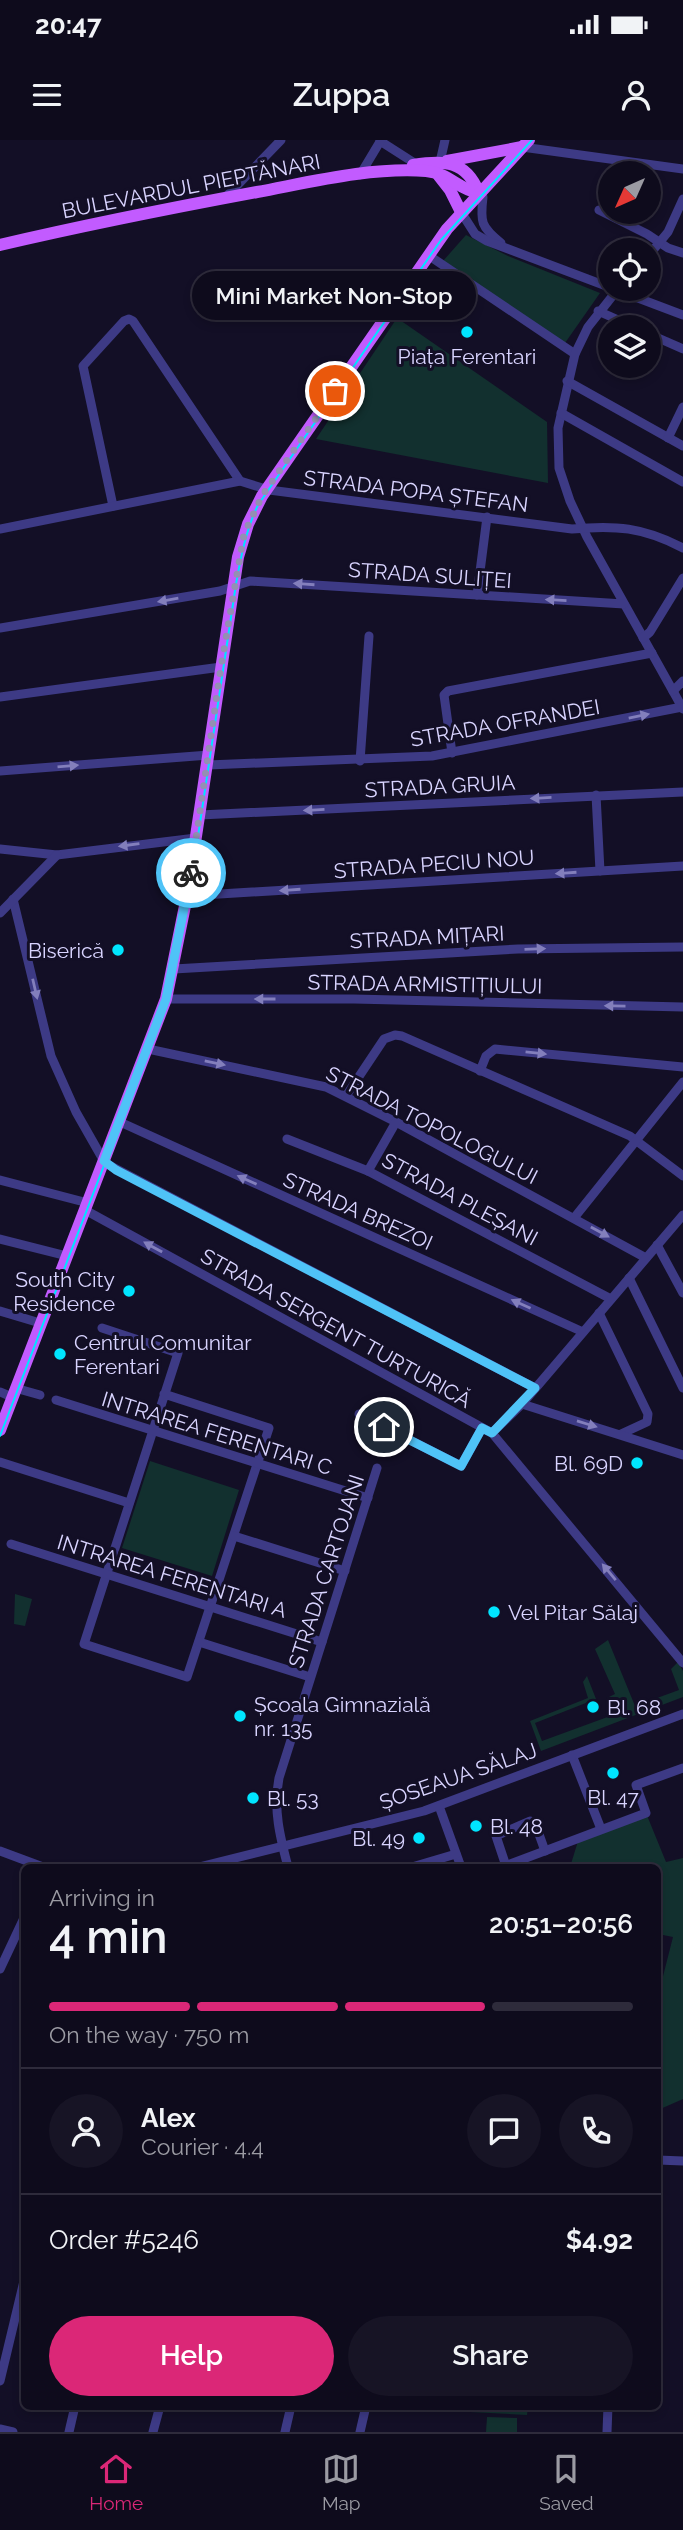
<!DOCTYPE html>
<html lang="en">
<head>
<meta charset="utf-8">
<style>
	:root { --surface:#0e0b1c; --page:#171425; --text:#f1f3f6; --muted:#9b9ba3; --line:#2e2b3b; --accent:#db2777 }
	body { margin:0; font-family:Raleway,sans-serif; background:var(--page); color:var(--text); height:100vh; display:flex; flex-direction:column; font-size:26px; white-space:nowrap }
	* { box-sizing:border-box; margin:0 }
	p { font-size:23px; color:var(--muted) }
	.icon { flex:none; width:38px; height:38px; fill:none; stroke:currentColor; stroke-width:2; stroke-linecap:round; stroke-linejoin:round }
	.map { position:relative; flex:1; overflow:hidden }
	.sheet { position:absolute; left:21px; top:1724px; width:640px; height:546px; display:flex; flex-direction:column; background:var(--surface); border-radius:10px; box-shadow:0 4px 10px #0003,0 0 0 2px var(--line) }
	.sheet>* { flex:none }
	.needle { width:46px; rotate:225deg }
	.buttons { position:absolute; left:598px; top:21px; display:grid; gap:14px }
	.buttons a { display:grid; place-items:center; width:63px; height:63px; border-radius:50%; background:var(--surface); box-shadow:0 4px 10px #0003,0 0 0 2px var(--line); font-size:35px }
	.pin { position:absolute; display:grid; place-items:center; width:60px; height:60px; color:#fff; margin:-30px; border:4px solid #fff; border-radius:50%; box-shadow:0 2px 7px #0007 }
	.courier { position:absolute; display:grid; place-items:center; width:70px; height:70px; margin:-35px; border:5px solid #4fc3f7; border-radius:50%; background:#fff; color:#222; box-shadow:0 2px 9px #0007 }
	.bubble { position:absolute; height:49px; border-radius:24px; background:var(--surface); box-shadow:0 4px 10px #0003,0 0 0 2px var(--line); font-size:23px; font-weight:600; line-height:49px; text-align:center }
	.headline em { font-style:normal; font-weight:600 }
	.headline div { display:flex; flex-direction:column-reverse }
	.headline { display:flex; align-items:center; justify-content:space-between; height:119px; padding:0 28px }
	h1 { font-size:46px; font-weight:600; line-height:52px }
	.bar { display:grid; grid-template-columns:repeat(4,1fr); gap:10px 7px; align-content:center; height:84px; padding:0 28px }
	.bar i { height:9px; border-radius:5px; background:var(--line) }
	.bar .selected { background:var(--accent) }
	.bar p { grid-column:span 4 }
	.line { display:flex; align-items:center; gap:18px; padding:0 28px; border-top:2px solid var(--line) }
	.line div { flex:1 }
	.round { display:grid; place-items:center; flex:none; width:74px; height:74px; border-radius:37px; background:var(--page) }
	.button { display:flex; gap:14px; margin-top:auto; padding:14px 28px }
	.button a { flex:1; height:80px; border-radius:42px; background:var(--accent); color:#fff; font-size:28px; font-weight:600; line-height:80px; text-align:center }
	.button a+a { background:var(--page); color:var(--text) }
	.status { display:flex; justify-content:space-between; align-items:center; height:49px; padding:0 35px; background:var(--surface); direction:ltr }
	.status svg { height:19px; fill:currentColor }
	header { display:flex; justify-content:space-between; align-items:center; height:91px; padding:0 28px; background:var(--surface); font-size:32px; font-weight:600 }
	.tabs { display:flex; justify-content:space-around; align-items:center; height:98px; border-top:2px solid var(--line); background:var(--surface); font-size:19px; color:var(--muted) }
	.tabs a { display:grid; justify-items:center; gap:4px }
	.tabs .selected { color:var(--accent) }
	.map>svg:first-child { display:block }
	.green { fill:#12302f }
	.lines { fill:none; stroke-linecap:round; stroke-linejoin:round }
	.minor { stroke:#3d3a85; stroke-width:9 }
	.major { stroke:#c25bff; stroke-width:12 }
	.tram { stroke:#00e5ff; stroke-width:2 }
	.oneway { fill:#837fbc }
	.done { stroke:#948fb3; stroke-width:7; stroke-dasharray:0 12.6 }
	.route { stroke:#4fc3f7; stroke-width:9 }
	.poi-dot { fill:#00e5ff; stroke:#130f26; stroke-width:2.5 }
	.labels { text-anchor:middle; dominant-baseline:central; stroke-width:6; stroke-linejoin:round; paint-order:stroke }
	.street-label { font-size:21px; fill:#d9d4ff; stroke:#130f26 }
	.poi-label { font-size:21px; fill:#d9d4ff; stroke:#130f26; text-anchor:start }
</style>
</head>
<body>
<div class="status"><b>20:47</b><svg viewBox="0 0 49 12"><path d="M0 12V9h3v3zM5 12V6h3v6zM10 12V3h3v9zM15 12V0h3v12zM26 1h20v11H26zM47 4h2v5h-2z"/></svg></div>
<header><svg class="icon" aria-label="menu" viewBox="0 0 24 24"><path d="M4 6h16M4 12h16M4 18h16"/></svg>Zuppa<svg class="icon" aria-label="person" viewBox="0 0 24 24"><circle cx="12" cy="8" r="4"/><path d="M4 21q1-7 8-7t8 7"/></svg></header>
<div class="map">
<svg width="683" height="2292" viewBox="0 0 683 2292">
	<rect width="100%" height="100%" fill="#130f26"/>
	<!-- green -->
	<g class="green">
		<polygon points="466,95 508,116 600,153 565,203 443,121"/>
		<polygon points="397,178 547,282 548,343 316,299"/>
		<polygon points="150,1321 239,1350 212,1436 122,1408"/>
		<polygon points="15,1454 32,1459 25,1486 14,1484"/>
		<polygon points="608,1500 635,1566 679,1550 671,1529 678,1522 683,1531 683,1557 541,1611 530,1581 588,1558 583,1542 587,1536 596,1559 535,1583 542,1601 613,1575 607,1558 615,1554 595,1509"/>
		<polygon points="646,1673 666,1722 683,1718 683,1959 658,1970 658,1856 673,1797 658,1794 658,1727 570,1727 579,1698"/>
		<polygon points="451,2266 528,2266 527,2275 450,2271"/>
		<polygon points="487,2277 517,2278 517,2292 486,2292"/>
	</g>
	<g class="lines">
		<!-- minor -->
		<g class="minor">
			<polyline points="380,1 416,24"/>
			<polyline points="522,7 683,29"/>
			<polyline points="440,22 445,0"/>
			<polyline points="360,35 381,0"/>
			<path d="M479 53 483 57C480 82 481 87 501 103"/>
			<polyline points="225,58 281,0"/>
			<polyline points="599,70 647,94 668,108 683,113"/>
			<polyline points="461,72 475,94 487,101 683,175"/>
			<polyline points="428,115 575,214"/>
			<polyline points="649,115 668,92 683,59"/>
			<polyline points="618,149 588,187 575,214 558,288 559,328 570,361 587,397 683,569"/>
			<polyline points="598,171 634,187"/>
			<polyline points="649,194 683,209"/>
			<polyline points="567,241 683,306"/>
			<polyline points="561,273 683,342"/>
			<polyline points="668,298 683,267"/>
			<polyline points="113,366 83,226 124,181 129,179 133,181 240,341"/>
			<path d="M0 389 240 341 269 350 572 389C615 385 643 387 683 408"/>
			<polyline points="477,455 487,377"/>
			<polyline points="0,488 220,451 250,441 624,464"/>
			<polyline points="643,498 650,492 683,438"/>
			<polyline points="673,551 683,541"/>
			<polyline points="0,557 221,527"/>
			<polyline points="452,613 444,555 448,551 652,513"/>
			<polyline points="360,621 369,496"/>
			<polyline points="208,625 432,616 682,567"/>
			<polyline points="0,631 209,615"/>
			<polyline points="596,655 600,731"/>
			<polyline points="200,675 683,652"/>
			<polyline points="0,709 57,715 196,698"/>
			<polyline points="187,756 683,726"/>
			<polyline points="13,759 51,916 76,972 105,1023 535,1248"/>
			<polyline points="0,773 57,715"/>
			<polyline points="174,829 518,809 683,807"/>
			<polyline points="166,859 354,859 683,867"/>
			<polyline points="148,909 326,947 396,982 646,1118"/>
			<polyline points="480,931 486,916 495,909 683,927"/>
			<polyline points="346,956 384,899 395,895 402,896 630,996 683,1036"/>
			<polyline points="120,982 583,1192"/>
			<polyline points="287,999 368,1031 611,1159"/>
			<polyline points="368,1031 396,982"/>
			<polyline points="0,1040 88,1063"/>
			<polyline points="85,1070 492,1293 683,1523"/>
			<polyline points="574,1078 683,942"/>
			<polyline points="0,1099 67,1116"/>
			<polyline points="657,1105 683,1153"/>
			<polyline points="629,1138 683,1248"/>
			<polyline points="0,1171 40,1183"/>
			<polyline points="599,1173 648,1274 647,1282 621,1294"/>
			<polyline points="102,1188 178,1213 84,1504 187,1537 269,1288 164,1254"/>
			<polyline points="15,1248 40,1255"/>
			<polyline points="0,1252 12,1257"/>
			<polyline points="56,1260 368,1358"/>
			<polyline points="522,1264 683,1315"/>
			<polyline points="359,1274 461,1326 482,1288"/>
			<polyline points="492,1293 522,1264 683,1075"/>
			<polyline points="0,1322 129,1363"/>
			<polyline points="234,1396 345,1431"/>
			<polyline points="11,1404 322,1502"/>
			<polyline points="199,1502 310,1537"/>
			<polyline points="572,1615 601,1689"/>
			<polyline points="439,1666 461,1727"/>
			<polyline points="0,1711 43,1727"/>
			<polyline points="506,1726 496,1696 530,1681 535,1683 545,1711"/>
			<polyline points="199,1727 424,1671 683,1574"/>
			<path d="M288 1727C280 1697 273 1669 279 1638L377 1328"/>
			<polyline points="412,1727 456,1714"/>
			<polyline points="502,1727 646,1673 636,1645 683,1628"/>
			<polyline points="0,1829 24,1778"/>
			<polyline points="658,2020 683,2021"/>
			<polyline points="0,2241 24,2141"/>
			<polyline points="0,2289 13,2292"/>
			<polyline points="69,2292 75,2266"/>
			<polyline points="153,2292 160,2266"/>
			<polyline points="285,2292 291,2266"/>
			<polyline points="360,2292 366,2266"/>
			<polyline points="607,2292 608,2266"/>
		</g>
		<!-- major -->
		<g class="major">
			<polyline points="447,21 522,7"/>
			<path d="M413 25C444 20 466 20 479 53"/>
			<polyline points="439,36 450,50 461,72"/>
			<path d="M0 105C85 85 171 68 257 52 311 42 370 27 426 31 449 33 459 50 479 53"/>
			<polyline points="0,1290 166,859 187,756 238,417 248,384 262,356 447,89 529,0"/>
		</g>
		<!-- tram -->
		<path class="tram" d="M0 1296 168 859 189 756 236 444C241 416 246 390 258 365L441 100 532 0"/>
	</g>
	<!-- one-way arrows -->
	<defs><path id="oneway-solid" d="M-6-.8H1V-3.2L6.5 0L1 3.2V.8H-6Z" transform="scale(1.75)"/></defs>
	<g class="oneway">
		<use href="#oneway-solid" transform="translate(304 444) rotate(-176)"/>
		<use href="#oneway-solid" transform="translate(168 460) rotate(170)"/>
		<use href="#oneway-solid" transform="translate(556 460) rotate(-177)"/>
		<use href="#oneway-solid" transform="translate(639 576) rotate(-11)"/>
		<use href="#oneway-solid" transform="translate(68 626) rotate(-5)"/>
		<use href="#oneway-solid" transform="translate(541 658) rotate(177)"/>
		<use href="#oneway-solid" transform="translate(314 670) rotate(177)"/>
		<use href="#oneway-solid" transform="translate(129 705) rotate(172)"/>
		<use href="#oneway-solid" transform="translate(566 733) rotate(176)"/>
		<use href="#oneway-solid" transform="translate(290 750) rotate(176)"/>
		<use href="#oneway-solid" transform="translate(535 809) rotate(-2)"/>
		<use href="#oneway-solid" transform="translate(35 849) rotate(77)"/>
		<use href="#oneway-solid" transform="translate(265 859) rotate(-180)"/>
		<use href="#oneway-solid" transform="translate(615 866) rotate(-179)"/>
		<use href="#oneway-solid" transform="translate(536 913) rotate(6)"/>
		<use href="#oneway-solid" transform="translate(215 923) rotate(12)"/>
		<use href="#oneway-solid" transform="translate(247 1040) rotate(-156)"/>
		<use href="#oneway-solid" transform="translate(600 1092) rotate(29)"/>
		<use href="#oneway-solid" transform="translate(153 1107) rotate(-151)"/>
		<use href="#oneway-solid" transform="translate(521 1164) rotate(-156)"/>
		<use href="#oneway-solid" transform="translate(587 1284) rotate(17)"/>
		<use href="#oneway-solid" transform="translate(609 1432) rotate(-130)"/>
	</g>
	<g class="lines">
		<!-- done -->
		<polyline class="done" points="191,733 221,527 244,394 262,356 335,251"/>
		<!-- route -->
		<polyline class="route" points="191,733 166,859 104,1021 116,1030 535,1248 492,1293 482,1288 461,1326 384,1287"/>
	</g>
	<!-- markers -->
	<g class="poi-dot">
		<circle cx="467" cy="192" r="7"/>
		<circle cx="118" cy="810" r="7"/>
		<circle cx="129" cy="1151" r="7"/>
		<circle cx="60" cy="1214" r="7"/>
		<circle cx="637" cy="1323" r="7"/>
		<circle cx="494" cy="1472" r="7"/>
		<circle cx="593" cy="1567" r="7"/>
		<circle cx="240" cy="1576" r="7"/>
		<circle cx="613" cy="1633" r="7"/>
		<circle cx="253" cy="1658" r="7"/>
		<circle cx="476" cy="1686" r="7"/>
		<circle cx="419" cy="1698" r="7"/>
	</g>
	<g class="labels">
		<!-- street labels -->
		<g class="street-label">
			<text transform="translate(191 46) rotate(-11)">BULEVARDUL PIEPTĂNARI</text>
			<text transform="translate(416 351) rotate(7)">STRADA POPA ȘTEFAN</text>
			<text transform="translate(430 435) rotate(4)">STRADA SULIȚEI</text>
			<text transform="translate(505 583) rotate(-10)">STRADA OFRANDEI</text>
			<text transform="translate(440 646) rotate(-3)">STRADA GRUIA</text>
			<text transform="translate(434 724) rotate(-4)">STRADA PECIU NOU</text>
			<text transform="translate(427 797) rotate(-3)">STRADA MIȚARI</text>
			<text transform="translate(425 844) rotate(1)">STRADA ARMISTIȚIULUI</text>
			<text transform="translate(432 985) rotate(27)">STRADA TOPOLOGULUI</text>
			<text transform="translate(460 1059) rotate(28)">STRADA PLEȘANI</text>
			<text transform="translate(358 1071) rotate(24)">STRADA BREZOI</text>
			<text transform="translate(336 1188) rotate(29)">STRADA SERGENT TURTURICĂ</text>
			<text transform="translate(217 1293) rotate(17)">INTRAREA FERENTARI C</text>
			<text transform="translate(326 1431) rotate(-72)">STRADA CARTOJANI</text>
			<text transform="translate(172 1436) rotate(17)">INTRAREA FERENTARI A</text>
			<text transform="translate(458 1636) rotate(-19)">ȘOSEAUA SĂLAJ</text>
		</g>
		<!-- poi labels -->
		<g class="poi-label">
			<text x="467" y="216" text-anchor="middle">Piața Ferentari</text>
			<text x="104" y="810" text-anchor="end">Biserică</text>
			<text x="115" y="1139" text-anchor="end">South City<tspan x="115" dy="24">Residence</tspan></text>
			<text x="74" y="1202">Centrul Comunitar<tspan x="74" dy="24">Ferentari</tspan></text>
			<text x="623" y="1323" text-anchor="end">Bl. 69D</text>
			<text x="508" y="1472">Vel Pitar Sălaj</text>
			<text x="254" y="1564">Școala Gimnazială<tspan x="254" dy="24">nr. 135</tspan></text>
			<text x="607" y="1567">Bl. 68</text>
			<text x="613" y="1657" text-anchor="middle">Bl. 47</text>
			<text x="267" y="1658">Bl. 53</text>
			<text x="490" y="1686">Bl. 48</text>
			<text x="405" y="1698" text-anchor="end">Bl. 49</text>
		</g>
	</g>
</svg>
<div class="buttons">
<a><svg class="needle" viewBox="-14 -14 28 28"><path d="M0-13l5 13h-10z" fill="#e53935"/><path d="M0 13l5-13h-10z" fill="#9b9ba3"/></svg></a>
<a><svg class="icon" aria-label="locate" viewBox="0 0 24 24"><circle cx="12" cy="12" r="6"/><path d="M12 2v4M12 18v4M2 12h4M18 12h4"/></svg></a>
<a><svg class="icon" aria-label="layers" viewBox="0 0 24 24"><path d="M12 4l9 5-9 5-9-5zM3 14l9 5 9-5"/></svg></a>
</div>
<div class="pin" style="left:335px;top:251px;background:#ea580c"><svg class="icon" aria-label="bag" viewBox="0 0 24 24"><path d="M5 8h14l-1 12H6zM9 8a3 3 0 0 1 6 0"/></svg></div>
<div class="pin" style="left:384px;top:1287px;background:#1f2937"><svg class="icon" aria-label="home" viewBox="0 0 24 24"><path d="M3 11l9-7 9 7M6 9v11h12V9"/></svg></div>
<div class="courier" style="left:191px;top:733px"><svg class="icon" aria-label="bike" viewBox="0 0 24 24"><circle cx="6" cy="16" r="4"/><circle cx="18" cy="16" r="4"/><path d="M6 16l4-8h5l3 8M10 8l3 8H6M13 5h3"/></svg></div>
<div class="bubble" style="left:192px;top:131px;width:284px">Mini Market Non-Stop</div>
<section class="sheet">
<div class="headline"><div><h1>4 min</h1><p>Arriving in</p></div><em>20:51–20:56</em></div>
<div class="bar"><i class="selected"></i><i class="selected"></i><i class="selected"></i><i></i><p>On the way · 750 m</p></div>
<div class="line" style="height:126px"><a class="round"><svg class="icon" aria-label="person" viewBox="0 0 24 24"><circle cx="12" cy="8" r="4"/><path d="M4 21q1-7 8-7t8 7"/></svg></a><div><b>Alex</b><p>Courier · 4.4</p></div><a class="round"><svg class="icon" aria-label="chat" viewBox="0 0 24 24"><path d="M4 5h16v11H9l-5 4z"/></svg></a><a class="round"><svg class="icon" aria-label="phone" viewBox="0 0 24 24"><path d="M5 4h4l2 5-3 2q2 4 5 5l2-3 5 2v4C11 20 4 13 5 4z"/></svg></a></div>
<div class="line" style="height:91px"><div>Order #5246</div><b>$4.92</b></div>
<div class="button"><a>Help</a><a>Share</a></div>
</section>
</div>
<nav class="tabs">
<a class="selected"><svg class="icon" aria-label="home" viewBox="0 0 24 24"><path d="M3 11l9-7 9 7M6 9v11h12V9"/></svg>Home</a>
<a><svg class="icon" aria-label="map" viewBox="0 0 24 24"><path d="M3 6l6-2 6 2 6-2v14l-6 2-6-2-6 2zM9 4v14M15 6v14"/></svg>Map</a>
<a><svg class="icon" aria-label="saved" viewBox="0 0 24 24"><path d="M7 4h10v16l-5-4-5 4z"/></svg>Saved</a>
</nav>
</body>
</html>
